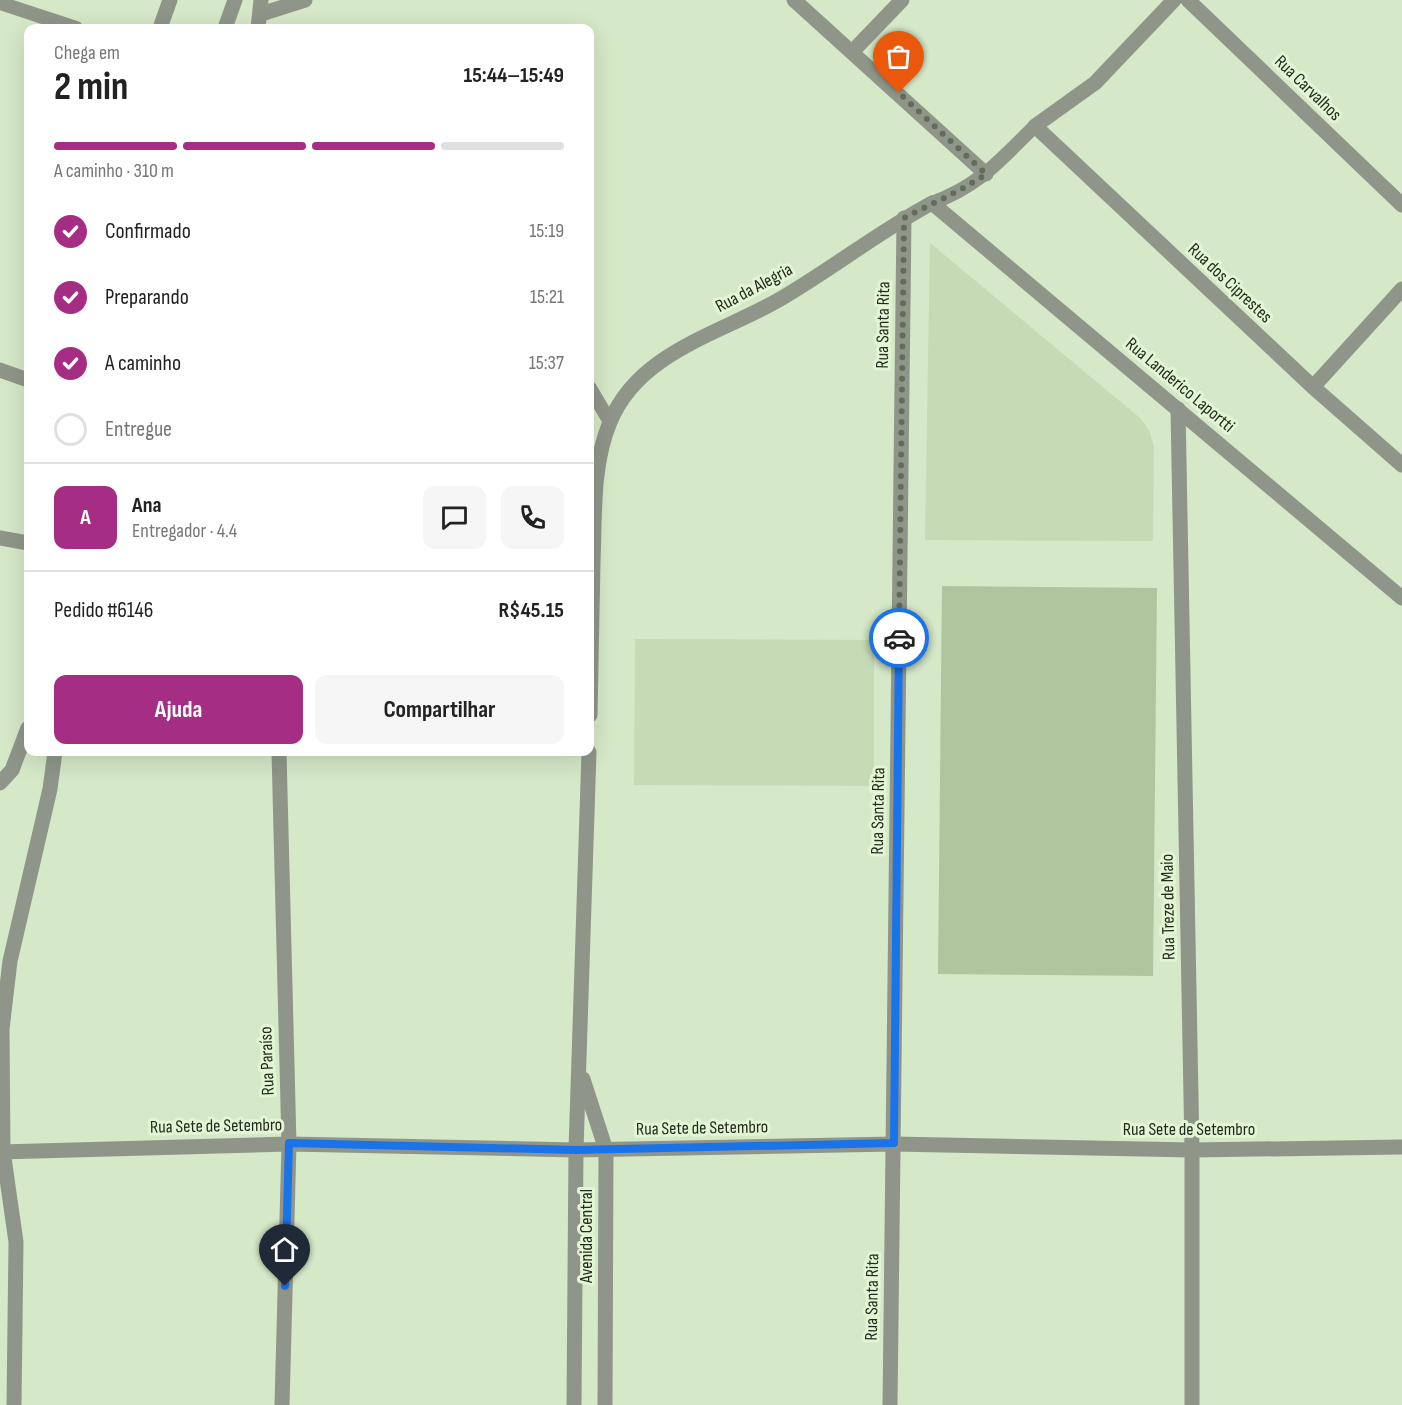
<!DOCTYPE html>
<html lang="pt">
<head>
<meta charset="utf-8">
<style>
	:root { --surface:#fff; --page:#f6f6f6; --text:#222; --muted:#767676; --line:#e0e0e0; --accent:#a52d83 }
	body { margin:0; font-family:"Sofia Sans Condensed",sans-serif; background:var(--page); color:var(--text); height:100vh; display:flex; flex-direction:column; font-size:22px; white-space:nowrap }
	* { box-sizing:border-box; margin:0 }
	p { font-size:20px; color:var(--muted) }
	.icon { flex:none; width:33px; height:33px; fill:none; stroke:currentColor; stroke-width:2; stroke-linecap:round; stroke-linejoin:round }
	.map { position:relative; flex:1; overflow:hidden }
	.side { position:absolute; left:24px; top:24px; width:570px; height:732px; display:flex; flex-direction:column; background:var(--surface); border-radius:12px; box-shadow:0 6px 24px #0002 }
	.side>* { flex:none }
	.pin { position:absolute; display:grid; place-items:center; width:51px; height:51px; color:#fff; margin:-62px -26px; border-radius:50% 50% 50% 0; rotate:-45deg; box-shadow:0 0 6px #0007 }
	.pin .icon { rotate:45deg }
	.courier { position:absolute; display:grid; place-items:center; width:60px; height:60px; margin:-30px; border:4px solid #1a73e8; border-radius:50%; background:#fff; color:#222; box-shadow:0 2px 8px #0007 }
	.headline em { font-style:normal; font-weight:700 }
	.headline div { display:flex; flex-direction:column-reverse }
	.headline { display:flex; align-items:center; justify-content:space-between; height:102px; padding:0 30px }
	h1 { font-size:39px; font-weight:700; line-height:45px }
	.bar { display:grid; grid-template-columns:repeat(4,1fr); gap:9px 6px; align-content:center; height:72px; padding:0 30px }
	.bar i { height:8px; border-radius:4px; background:var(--line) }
	.bar .selected { background:var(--accent) }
	.bar p { grid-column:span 4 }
	.line { display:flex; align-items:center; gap:15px; padding:0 30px; border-top:2px solid var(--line) }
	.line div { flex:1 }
	.round { display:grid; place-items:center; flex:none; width:63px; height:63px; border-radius:12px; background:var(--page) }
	ol { padding:0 30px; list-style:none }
	li { display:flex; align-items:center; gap:18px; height:66px }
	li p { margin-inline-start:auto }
	li .icon { padding:6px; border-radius:50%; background:var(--accent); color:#fff; stroke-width:4 }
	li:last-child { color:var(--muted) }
	li i { width:33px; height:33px; border:3px solid var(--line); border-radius:50% }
	.primary-button { display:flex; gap:12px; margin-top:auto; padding:12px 30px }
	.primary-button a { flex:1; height:69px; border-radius:12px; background:var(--accent); color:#fff; font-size:24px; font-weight:700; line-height:69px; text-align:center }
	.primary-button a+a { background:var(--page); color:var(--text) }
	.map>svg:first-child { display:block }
	.built { fill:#c5dbb5 }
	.green { fill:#aec59d }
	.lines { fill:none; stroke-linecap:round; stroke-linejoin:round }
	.lane { stroke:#8f9689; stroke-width:14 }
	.street { stroke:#8f9689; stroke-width:15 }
	.done { stroke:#626d59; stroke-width:6; stroke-dasharray:0 10.8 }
	.route { stroke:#1a73e8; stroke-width:8 }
	.labels { text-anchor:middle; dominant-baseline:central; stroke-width:6; stroke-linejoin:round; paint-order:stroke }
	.street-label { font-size:18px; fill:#242b1e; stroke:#e2f5d4 }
</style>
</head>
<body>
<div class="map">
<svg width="1402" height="1405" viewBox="0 0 1402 1405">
	<rect width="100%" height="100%" fill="#d5e8c7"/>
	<!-- built -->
	<g class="built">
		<polygon points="930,243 1140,418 1149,430 1154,447 1153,541 925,540"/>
		<polygon points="635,639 874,640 874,786 634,785"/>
	</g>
	<!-- green -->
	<polygon class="green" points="942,586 1157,588 1153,976 938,974"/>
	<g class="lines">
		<!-- lane -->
		<g class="lane">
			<polyline points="0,3 76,28"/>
			<path d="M932 203C979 186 999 161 1035 126"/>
			<polyline points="590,388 610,422"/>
		</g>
		<!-- street -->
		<g class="street">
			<polyline points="794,0 986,174"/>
			<polyline points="1174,0 1095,83 1035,126 1313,387 1402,465"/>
			<polyline points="1188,0 1402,205"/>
			<polyline points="261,14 305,0"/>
			<polyline points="160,28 170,0"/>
			<polyline points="225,28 235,0"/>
			<polyline points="258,28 261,0"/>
			<polyline points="853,51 902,0"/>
			<polyline points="0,370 28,380"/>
			<polyline points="1313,387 1402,289"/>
			<polyline points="1178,409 1192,1150 1192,1405"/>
			<polyline points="0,538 28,543"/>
			<path d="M590 715C591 664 592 612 593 561 595 515 592 465 610 422 639 351 723 333 782 298 833 268 880 231 932 203L1402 598"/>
			<polyline points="279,752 289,1144 282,1405"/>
			<polyline points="0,783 12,770 28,728"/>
			<polyline points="583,1079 606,1150 605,1405"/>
			<polyline points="0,1152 289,1144 576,1150 894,1144 1192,1150 1402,1147"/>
			<polyline points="14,1405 16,1242 3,1151 2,1029 10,961 50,789 55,752"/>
			<polyline points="574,1405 576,1150 589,752"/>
			<polyline points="890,1405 904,218"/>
		</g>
	</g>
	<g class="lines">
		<!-- done -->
		<path class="done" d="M899 638 904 218C932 203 960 192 986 174L899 93"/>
		<!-- route -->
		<polyline class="route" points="285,1286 289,1143 576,1150 894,1143 899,638"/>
	</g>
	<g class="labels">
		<!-- street labels -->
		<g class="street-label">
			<text transform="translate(1308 88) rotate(44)">Rua Carvalhos</text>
			<text transform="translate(1230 283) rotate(43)">Rua dos Ciprestes</text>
			<text transform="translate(754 288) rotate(-28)">Rua da Alegria</text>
			<text transform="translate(883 325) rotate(-89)">Rua Santa Rita</text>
			<text transform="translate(1180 385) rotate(40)">Rua Landerico Laportti</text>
			<text transform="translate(878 811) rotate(-89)">Rua Santa Rita</text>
			<text transform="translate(1168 907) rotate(-91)">Rua Treze de Maio</text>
			<text transform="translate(267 1061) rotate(-92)">Rua Paraíso</text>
			<text transform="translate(216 1126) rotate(-1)">Rua Sete de Setembro</text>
			<text transform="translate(702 1128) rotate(-1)">Rua Sete de Setembro</text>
			<text x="1189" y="1129">Rua Sete de Setembro</text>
			<text transform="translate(586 1236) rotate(-90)">Avenida Central</text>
			<text transform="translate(872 1297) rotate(-89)">Rua Santa Rita</text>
		</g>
	</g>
</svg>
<div class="pin" style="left:899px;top:93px;background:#ea580c"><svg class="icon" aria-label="bag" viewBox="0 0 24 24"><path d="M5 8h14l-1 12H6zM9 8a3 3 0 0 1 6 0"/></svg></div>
<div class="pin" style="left:285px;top:1286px;background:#1f2937"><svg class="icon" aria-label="home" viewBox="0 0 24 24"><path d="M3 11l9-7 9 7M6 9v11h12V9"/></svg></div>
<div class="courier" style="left:899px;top:638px"><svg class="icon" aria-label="car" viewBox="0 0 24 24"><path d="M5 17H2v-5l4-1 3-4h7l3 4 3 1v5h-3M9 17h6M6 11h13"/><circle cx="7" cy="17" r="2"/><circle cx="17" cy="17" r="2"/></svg></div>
<section class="side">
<div class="headline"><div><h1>2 min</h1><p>Chega em</p></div><em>15:44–15:49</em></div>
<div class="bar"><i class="selected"></i><i class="selected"></i><i class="selected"></i><i></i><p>A caminho · 310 m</p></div>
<ol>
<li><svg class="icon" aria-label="check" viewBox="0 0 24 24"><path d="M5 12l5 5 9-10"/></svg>Confirmado<p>15:19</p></li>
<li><svg class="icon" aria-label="check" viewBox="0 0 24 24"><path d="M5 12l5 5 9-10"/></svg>Preparando<p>15:21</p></li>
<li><svg class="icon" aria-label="check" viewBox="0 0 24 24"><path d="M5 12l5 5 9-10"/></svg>A caminho<p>15:37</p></li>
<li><i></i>Entregue</li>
</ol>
<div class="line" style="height:108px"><b class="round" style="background:var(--accent);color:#fff">A</b><div><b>Ana</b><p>Entregador · 4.4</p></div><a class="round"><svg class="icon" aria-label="chat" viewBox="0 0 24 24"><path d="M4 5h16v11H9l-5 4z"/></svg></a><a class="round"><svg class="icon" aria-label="phone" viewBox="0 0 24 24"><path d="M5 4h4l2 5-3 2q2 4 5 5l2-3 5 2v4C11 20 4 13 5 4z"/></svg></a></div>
<div class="line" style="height:78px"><div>Pedido #6146</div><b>R$45.15</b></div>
<div class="primary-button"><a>Ajuda</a><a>Compartilhar</a></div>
</section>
</div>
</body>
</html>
